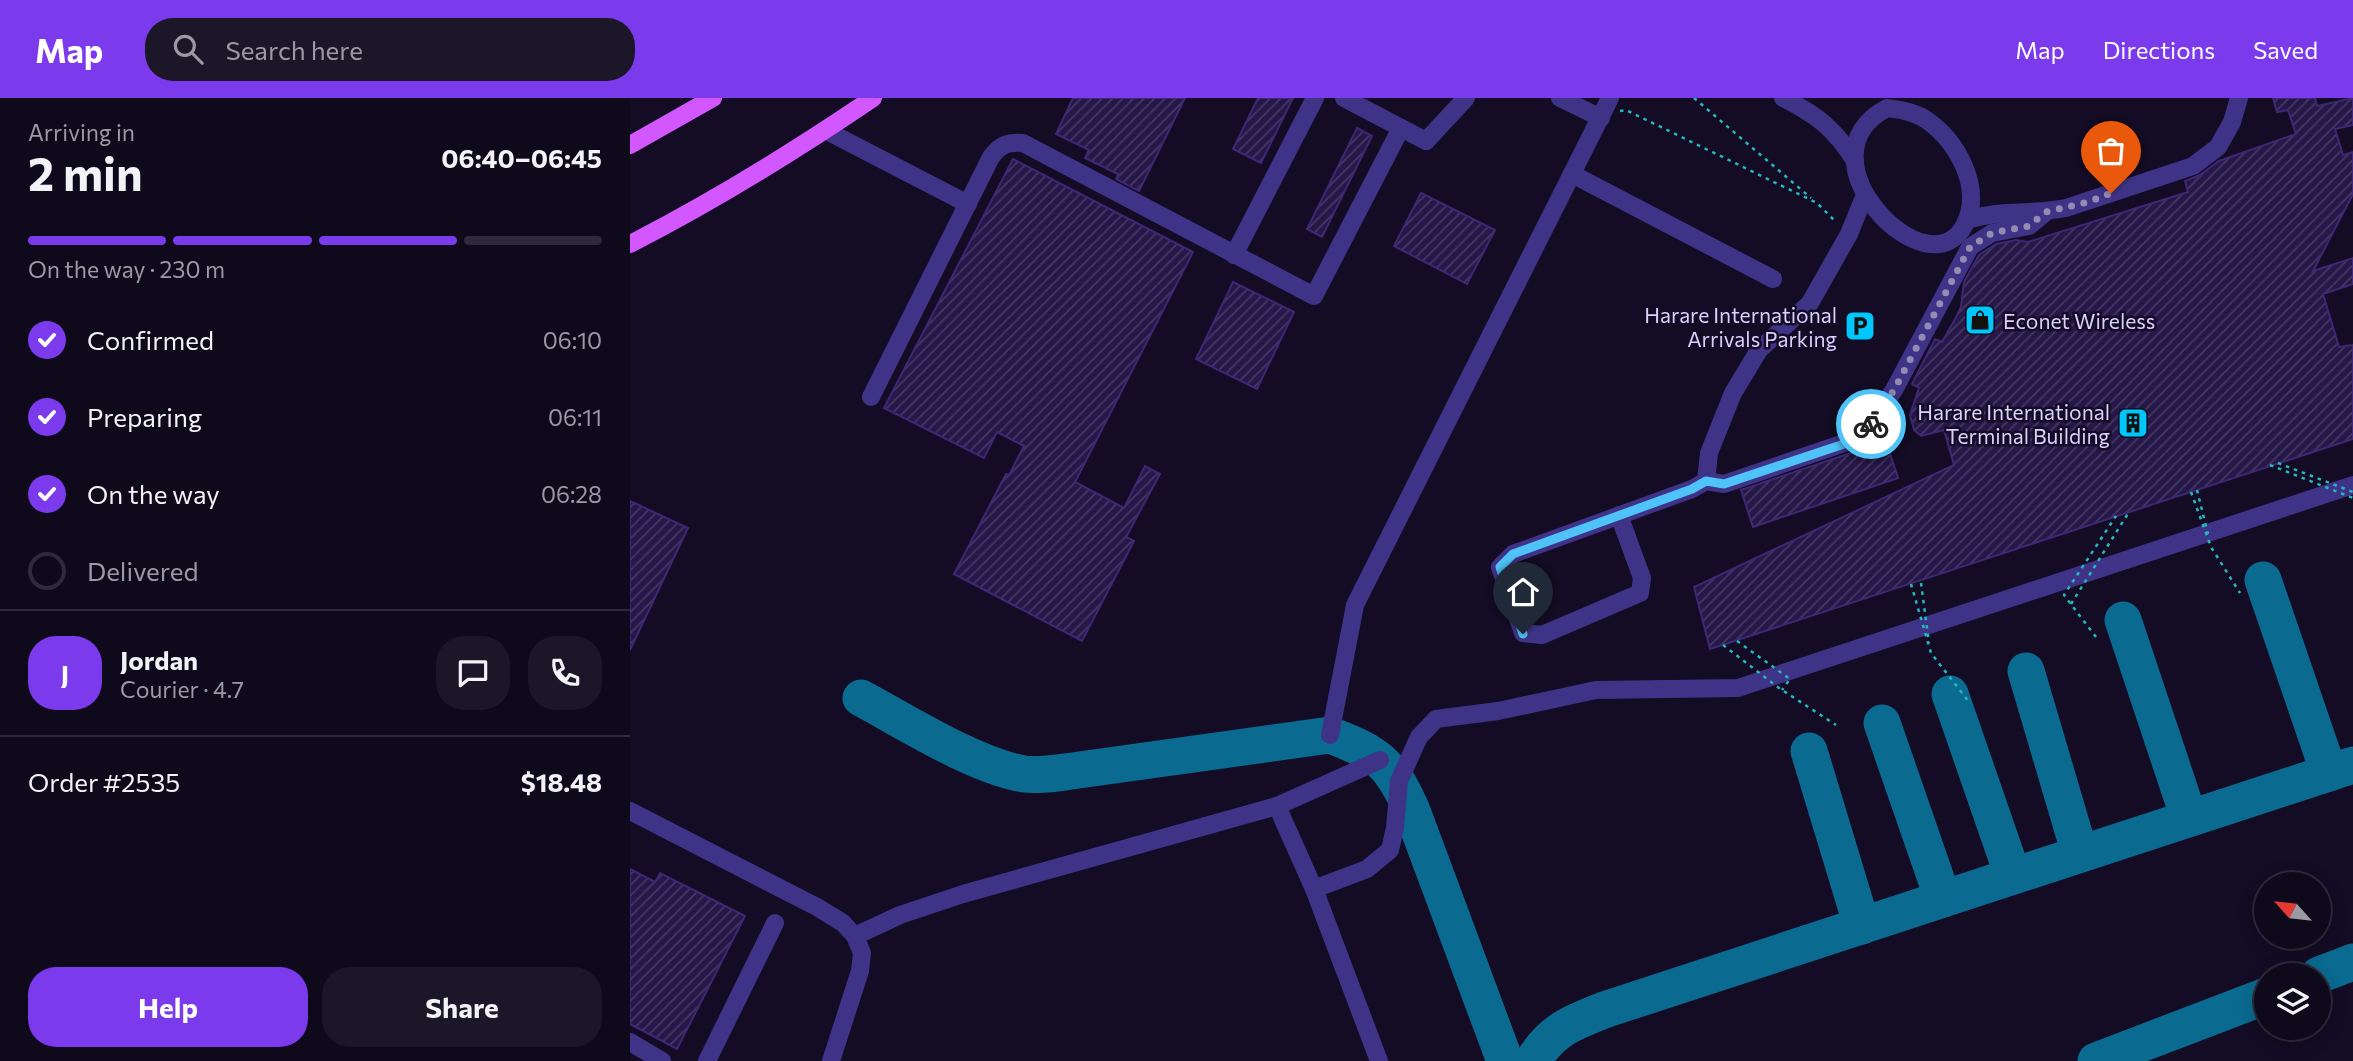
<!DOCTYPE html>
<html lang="en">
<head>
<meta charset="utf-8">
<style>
	:root { --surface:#0e091b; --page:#1c1728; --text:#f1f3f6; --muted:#9b9aa3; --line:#2e2a3a; --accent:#7c3aed }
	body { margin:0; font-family:Commissioner,sans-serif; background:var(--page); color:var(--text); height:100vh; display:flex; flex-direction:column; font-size:26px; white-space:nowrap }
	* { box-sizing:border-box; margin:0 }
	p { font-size:23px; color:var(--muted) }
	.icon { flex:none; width:38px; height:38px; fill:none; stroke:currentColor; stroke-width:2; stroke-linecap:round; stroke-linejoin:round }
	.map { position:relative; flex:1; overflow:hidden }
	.side { display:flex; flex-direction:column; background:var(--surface); width:630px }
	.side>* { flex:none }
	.needle { width:46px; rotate:297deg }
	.tools { position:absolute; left:1624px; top:774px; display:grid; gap:14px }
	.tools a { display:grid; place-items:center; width:77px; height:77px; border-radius:50%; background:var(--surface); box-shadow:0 4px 18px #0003,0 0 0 2px var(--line); font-size:35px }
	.pin { position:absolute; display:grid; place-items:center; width:60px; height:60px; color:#fff; margin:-72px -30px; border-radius:50% 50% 50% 0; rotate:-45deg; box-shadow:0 0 7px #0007 }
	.pin .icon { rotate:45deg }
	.courier { position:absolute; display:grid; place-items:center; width:70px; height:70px; margin:-35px; border:5px solid #4fc3f7; border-radius:50%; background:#fff; color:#222; box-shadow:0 2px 9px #0007 }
	.overview em { font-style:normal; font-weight:700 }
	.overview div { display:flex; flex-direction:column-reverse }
	.overview { display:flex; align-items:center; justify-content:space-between; height:119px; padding:0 28px }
	h1 { font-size:46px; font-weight:700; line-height:52px }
	.bar { display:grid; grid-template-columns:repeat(4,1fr); gap:10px 7px; align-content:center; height:84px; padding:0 28px }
	.bar i { height:9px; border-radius:5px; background:var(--line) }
	.bar .active { background:var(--accent) }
	.bar p { grid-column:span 4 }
	.line { display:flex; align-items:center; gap:18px; padding:0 28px; border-top:2px solid var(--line) }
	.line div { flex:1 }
	.round { display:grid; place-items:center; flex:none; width:74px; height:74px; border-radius:28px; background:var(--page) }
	ol { padding:0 28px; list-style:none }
	li { display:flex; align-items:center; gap:21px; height:77px }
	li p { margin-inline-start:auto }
	li .icon { padding:7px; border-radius:50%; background:var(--accent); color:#fff; stroke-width:4 }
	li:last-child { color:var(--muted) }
	li i { width:38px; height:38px; border:4px solid var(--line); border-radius:50% }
	.primary-button { display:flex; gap:14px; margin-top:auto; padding:14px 28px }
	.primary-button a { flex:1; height:80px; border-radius:28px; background:var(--accent); color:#fff; font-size:28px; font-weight:700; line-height:80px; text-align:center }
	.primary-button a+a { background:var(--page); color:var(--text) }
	header { display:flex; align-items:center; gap:42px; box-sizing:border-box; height:98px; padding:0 35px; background:var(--accent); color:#fff }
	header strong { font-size:33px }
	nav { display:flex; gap:38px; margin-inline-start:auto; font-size:24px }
	.search { width:490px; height:63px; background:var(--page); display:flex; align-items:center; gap:18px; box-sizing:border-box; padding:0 24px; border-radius:28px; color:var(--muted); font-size:26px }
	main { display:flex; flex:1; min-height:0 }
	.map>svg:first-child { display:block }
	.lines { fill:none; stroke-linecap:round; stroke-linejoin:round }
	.taxiway { stroke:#0a6a90; stroke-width:37 }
	.building { fill:url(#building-hatch); stroke:#3e2775; stroke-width:2 }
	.path { stroke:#24b8bf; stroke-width:2.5; stroke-dasharray:3.5 5; stroke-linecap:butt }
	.minor { stroke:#3f3387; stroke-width:18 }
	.major { stroke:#d257ff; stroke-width:18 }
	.path-bridge { stroke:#24b8bf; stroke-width:2.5; stroke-dasharray:3.5 5; stroke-linecap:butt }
	.done { stroke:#948bb2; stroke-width:7; stroke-dasharray:0 12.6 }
	.route { stroke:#4fc3f7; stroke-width:9 }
	.labels { text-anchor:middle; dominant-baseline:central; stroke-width:5; stroke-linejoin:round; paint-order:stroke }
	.poi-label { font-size:21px; fill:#dad0ff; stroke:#130c24; text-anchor:end }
</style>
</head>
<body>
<header>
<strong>Map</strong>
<div class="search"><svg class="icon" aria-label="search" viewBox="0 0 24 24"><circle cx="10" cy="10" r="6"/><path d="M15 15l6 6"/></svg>Search here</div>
<nav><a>Map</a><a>Directions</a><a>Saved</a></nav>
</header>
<main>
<section class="side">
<div class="overview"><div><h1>2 min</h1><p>Arriving in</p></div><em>06:40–06:45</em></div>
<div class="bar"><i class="active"></i><i class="active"></i><i class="active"></i><i></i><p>On the way · 230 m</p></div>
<ol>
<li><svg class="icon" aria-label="check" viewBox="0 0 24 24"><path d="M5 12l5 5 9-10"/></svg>Confirmed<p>06:10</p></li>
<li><svg class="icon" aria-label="check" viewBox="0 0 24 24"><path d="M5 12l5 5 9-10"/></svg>Preparing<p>06:11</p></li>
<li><svg class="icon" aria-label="check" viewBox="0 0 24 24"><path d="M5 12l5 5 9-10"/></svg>On the way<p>06:28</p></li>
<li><i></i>Delivered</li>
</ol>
<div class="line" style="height:126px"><b class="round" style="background:var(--accent);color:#fff">J</b><div><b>Jordan</b><p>Courier · 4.7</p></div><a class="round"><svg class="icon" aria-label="chat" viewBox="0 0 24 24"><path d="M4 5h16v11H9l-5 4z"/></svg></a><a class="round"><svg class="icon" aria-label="phone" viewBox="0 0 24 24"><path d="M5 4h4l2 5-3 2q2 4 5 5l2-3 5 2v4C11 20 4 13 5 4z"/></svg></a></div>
<div class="line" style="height:91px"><div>Order #2535</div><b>$18.48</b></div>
<div class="primary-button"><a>Help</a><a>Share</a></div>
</section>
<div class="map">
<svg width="1723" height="963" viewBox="0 0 1723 963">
	<defs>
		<pattern id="building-hatch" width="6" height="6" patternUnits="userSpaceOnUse" patternTransform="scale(1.75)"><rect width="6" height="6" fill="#251747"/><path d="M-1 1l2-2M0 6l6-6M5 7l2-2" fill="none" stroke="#443863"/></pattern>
	</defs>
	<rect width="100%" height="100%" fill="#130c24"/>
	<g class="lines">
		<!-- taxiway -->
		<g class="taxiway">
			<polyline points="1633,482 1699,675"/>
			<polyline points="1493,522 1559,720"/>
			<polyline points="1396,573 1450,756"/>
			<polyline points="1320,596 1383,778"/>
			<path d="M231 600C276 624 345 668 394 676 410 678 426 675 442 673L700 637C748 655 761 665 782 713L875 963"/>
			<polyline points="1252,625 1313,801"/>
			<polyline points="1179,653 1232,828"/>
			<polyline points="1689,877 1723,864"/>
			<path d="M903 963C922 931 944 924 977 911L1723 667"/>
			<polyline points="1466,963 1636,898"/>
		</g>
	</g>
	<!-- building -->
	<g class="building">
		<polygon points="443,0 555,0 509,93 486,81 488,76 455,60 459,52 426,36"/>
		<polygon points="628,0 663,0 631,65 603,51"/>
		<polygon points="1643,0 1685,0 1687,8 1723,0 1723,27 1705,31 1713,57 1723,54 1723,96 1683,173 1723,160 1723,186 1693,196 1709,249 1723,247 1723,341 1080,551 1064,489 1324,367 1314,332 1291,338 1284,332 1280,317 1289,290 1282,286 1305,241 1312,244 1324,223 1331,209 1334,184 1349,157 1366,146 1386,142 1398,144 1558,94 1555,83 1570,77 1589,63 1666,36 1658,12 1647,14"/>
		<polygon points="727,30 742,38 692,139 677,131"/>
		<polygon points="383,61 563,154 445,384 494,410 515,368 530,376 496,439 504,443 452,543 324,476 376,376 379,377 394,348 367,334 354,360 254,310"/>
		<polygon points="791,95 865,132 837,186 764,148"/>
		<polygon points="603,184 664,214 627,291 566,261"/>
		<polygon points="1255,340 1268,380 1123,429 1111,392 1236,350 1242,344"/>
		<polygon points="0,403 58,430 0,552"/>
		<polygon points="0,771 25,784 30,775 115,818 47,951 0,926"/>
	</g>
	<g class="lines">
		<!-- path -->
		<g class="path">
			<polyline points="1064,0 1181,100"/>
			<polyline points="990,13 996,12 1187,105 1206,124"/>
		</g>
		<!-- minor -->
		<g class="minor">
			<polyline points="714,0 796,43 836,0"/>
			<polyline points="930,0 971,20"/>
			<path d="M1153 0C1187 17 1204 30 1225 63"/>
			<path d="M1257 10C1271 12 1286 14 1298 23 1327 44 1353 89 1335 126 1300 198 1163 59 1257 10Z"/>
			<polyline points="195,32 338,106"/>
			<polyline points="942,76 1143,181"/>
			<path d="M1337 122C1373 111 1401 117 1436 110L1563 68 1588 49 1602 24 1609 0"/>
			<polyline points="604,157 685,0"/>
			<path d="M241 299 361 59C370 47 377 44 393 45L684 198 771 30"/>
			<polyline points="1076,383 1094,386 1232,339 1264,292 1340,149 1362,135 1399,128 1416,114"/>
			<polyline points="989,417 1012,480 1010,495 912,537 893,535 870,469 883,456 1062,391 1076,383 1079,355 1103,295 1129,252 1180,205 1219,136 1235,97"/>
			<polyline points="700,637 725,507 980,0"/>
			<polyline points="647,708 684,791 749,963"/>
			<polyline points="0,713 187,809 213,825 225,838 232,855 230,873 201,963"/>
			<polyline points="684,791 737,771 760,752 765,730 769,683 789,639 806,621 868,613 966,592 1108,590 1723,387"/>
			<polyline points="225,838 270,817 333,796 647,708 750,662"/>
			<polyline points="0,944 32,963"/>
			<polyline points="77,963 145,825"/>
		</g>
		<!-- major -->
		<g class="major">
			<polyline points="0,47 83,0"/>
			<path d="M0 146C84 103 165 53 243 0"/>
		</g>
		<!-- path-bridge -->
		<g class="path-bridge">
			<polyline points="1648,365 1723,394"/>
			<polyline points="1640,367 1723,400"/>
			<polyline points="1567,392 1578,436"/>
			<polyline points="1561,394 1581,449 1610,495"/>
			<polyline points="1291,485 1299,545"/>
			<polyline points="1281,486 1301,555 1339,604"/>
			<polyline points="1441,506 1499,414"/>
			<polyline points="1466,539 1434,497 1486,418"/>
			<polyline points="1107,543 1160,581 1152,592"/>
			<polyline points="1093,547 1149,590 1206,627"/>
		</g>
	</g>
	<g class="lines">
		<!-- done -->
		<polyline class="done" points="1241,326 1264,292 1340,149 1362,135 1399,128 1416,114 1458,104 1481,95"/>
		<!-- route -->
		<polyline class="route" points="893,536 870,469 883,456 1062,391 1076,383 1094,386 1232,340 1241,326"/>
	</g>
	<!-- icons -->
	<defs>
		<g id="shop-square" transform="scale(1.575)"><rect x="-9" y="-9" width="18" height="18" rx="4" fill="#00c7fb" stroke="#130c24"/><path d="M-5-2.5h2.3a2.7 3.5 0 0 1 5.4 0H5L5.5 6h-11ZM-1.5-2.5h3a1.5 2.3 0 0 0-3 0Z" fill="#111"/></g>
		<g id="parking-square" transform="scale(1.575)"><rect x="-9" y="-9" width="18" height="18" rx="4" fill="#00c7fb" stroke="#130c24"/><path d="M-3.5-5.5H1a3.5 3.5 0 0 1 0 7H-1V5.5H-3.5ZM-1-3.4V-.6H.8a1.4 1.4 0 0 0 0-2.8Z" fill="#111"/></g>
		<g id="building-square" transform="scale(1.575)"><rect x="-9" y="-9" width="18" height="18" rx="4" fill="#00c7fb" stroke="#130c24"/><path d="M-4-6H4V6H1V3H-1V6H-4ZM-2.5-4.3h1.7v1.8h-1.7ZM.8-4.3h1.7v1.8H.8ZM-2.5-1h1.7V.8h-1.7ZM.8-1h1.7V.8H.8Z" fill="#111"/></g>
	</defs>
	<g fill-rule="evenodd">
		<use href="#shop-square" x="1350" y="222"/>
		<use href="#parking-square" x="1230" y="228"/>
		<use href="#building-square" x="1503" y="325"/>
	</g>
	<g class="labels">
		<!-- poi labels -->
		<g class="poi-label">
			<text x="1207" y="216">Harare International<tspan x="1207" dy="24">Arrivals Parking</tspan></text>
			<text x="1373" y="222" text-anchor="start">Econet Wireless</text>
			<text x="1480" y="313">Harare International<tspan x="1480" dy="24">Terminal Building</tspan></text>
		</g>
	</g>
</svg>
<div class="tools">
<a><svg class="needle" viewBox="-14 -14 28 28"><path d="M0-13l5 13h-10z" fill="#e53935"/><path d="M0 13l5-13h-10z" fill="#9b9aa3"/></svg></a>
<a><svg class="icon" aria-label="layers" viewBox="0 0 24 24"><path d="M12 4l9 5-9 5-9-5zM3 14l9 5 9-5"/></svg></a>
</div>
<div class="pin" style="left:1481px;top:95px;background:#ea580c"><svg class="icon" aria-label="bag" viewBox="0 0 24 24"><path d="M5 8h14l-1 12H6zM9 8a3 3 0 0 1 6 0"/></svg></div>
<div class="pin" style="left:893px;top:536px;background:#1f2937"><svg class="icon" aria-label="home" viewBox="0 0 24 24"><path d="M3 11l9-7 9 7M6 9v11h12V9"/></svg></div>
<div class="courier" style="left:1241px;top:326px"><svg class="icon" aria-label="bike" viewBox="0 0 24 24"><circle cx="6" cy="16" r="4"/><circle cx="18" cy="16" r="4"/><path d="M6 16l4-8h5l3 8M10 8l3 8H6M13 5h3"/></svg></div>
</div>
</main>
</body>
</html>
